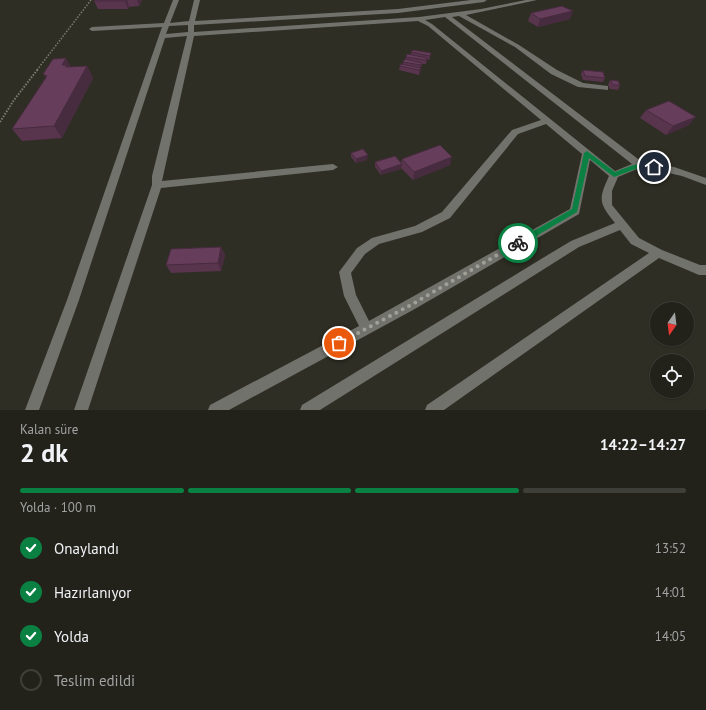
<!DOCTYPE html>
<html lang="tr">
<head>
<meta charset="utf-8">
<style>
	:root { --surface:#22221b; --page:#2a2a24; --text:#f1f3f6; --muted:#a2a4a3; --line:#3f3f3a; --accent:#0b8043 }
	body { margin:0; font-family:"PT Sans",sans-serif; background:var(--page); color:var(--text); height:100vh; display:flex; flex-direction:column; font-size:15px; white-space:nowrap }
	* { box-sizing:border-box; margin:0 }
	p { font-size:13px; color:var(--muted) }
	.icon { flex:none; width:22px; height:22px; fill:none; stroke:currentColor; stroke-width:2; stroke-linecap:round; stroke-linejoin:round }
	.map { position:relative; height:410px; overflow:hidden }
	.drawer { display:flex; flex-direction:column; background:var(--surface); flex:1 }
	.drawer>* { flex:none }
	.needle { width:26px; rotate:194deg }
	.controls { position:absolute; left:650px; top:302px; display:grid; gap:8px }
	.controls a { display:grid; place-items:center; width:44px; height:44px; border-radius:50%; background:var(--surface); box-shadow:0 1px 3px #0004,0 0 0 1px var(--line); font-size:20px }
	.pin { position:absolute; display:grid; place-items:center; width:34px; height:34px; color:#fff; margin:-17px; border:2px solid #fff; border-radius:50%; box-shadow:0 1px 4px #0007 }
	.courier { position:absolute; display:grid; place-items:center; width:40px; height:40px; margin:-20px; border:3px solid #0b8043; border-radius:50%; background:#fff; color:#222; box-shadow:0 1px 5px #0007 }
	.overview em { font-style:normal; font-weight:800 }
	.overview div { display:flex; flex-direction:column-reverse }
	.overview { display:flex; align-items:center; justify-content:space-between; height:68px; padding:0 20px }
	h1 { font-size:26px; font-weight:800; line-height:30px }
	.bar { display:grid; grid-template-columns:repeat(4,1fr); gap:6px 4px; align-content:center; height:48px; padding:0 20px }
	.bar i { height:5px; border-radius:3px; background:var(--line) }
	.bar .current { background:var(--accent) }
	.bar p { grid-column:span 4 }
	ol { padding:0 20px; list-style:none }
	li { display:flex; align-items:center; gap:12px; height:44px }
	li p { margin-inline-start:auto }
	li .icon { padding:4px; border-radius:50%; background:var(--accent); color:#fff; stroke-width:4 }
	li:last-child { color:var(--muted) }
	li i { width:22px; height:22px; border:2px solid var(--line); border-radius:50% }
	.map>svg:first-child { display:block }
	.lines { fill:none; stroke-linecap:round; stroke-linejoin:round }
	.path-far1 { stroke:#7b7b73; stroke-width:1.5; stroke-dasharray:1.5 1.5; stroke-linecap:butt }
	.path { stroke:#7b7b73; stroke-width:2; stroke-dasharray:1.5 1.5; stroke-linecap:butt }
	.minor { fill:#72726d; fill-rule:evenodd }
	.wall { fill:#58344d }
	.shaded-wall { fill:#472b3f }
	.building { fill:#663d5a; stroke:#472b3f }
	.route { fill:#0b8043 }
	.done { stroke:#a0a098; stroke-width:4; stroke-dasharray:0 7.2 }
</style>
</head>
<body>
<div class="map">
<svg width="706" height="410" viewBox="0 0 706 410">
	<rect width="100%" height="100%" fill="#2e2e24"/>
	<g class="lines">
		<!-- path-far1 -->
		<polyline class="path-far1" points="37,70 91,0"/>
		<!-- path -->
		<polyline class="path" points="0,122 14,100 38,69"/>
		<!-- minor -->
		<path class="minor" d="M173 0H179L170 23 189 21 194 0H200L195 21 398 9 471 0H487L484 2 398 13 194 25V32L419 17 481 9 526 0H537L466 15 519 45 557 70 583 83 608 86V90L578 87 551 74 515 47 459 16 452 17 642 162 674 167 706 178V185L682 176 646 168 637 169 618 177 612 191V205L639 238 662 250 700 265H706V275H699L659 258 444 410H425L427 405 649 253 631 244 620 230 579 247 320 410H300L302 405 551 253 571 241 615 223C599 203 598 200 609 176L590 160 579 214 413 310 229 410H208L210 405 359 326 344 296 339 272 357 248 372 238 415 226 442 212 512 130 541 120 428 26 418 21 194 36 162 181 333 164 338 167 333 170 161 188 88 410H74L152 185V176L187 36 165 38 79 300 39 410H25L67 300 162 27 92 31 89 29 92 27 164 23ZM445 17 632 164 615 171 432 24 425 20ZM188 25V32L166 34 169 26ZM546 124 582 154 570 209 369 321 356 295 351 273 365 254 379 244 422 232 450 218 518 134Z"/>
	</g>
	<!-- wall -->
	<g class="wall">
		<polygon points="95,0 142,0 139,6 129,7 128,9 98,9 94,1"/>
		<polygon points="531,13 570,19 538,27 528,21"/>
		<polygon points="411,52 431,53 430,57 429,60 427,59 426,64 422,64 420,72 419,75 399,70 400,66 403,64 403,62 406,59 406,57 411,55"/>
		<polygon points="87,66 93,78 62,138 22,141 12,129 46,77 43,74 71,67"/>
		<polygon points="583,70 605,78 603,82 583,80 581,74"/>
		<polygon points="610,80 620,85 618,90 610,89 608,85"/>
		<polygon points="646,110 689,125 666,135 640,118"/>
		<polygon points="351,153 367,160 356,163 351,157"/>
		<polygon points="402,159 450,165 413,180 401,168 401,169 381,175 375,167 375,162 401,164"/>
		<polygon points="221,247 225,255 221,271 171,273 166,265"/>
	</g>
	<!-- shaded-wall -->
	<g class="shaded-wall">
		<polygon points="126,0 127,0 129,7 128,9 125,1"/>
		<polygon points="137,0 142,0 139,6"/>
		<polygon points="573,11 570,19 538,27 540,19"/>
		<polygon points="66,58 73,70 73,79 62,65"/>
		<polygon points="422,63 420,72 419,75 419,70"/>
		<polygon points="87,66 93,78 62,138 54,126"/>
		<polygon points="696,117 689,125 666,135 673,126"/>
		<polygon points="368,155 367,160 356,163 356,159"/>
		<polygon points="452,157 450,165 413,180 414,172"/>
		<polygon points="402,164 401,169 381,175 381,171"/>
		<polygon points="221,247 225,255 221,271 218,263"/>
	</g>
	<!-- building -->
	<g class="building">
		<polygon points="95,0 126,0 125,1 94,1"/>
		<polygon points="562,6 573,11 540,19 531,13"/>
		<polygon points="413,50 431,53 430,56 411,52"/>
		<polygon points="407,54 427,58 426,60 406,57"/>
		<polygon points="66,58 62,65 66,65 66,67 87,66 54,126 12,129 47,76 43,74 53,59"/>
		<polygon points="405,59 422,63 421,65 403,62"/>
		<polygon points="401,64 421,68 419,70 400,66"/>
		<polygon points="583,70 603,72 605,78 585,76"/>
		<polygon points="610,80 618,81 620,85 613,85"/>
		<polygon points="669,101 696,117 673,126 646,110"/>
		<polygon points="440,145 452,157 414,172 402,159"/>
		<polygon points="363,149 368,155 356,159 351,153"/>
		<polygon points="395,156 402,164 381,171 375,162"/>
		<polygon points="221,247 218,263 166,265 171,249"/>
	</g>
	<!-- route -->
	<path class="route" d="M587 151 615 172C627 168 645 158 657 167L654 169 641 167 614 177 589 158 577 212 521 245H516V241L572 209 584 153Z"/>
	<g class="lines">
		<!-- done -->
		<polyline class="done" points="339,343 409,306 518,243"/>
	</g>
</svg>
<div class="controls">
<a><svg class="needle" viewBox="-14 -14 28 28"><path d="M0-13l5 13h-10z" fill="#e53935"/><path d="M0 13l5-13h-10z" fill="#a2a4a3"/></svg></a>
<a><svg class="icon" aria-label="locate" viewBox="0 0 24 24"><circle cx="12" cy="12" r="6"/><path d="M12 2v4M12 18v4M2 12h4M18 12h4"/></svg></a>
</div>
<div class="pin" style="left:339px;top:343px;background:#ea580c"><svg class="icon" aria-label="bag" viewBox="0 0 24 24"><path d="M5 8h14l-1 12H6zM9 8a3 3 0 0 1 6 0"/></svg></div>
<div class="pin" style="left:654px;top:167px;background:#1f2937"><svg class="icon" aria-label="home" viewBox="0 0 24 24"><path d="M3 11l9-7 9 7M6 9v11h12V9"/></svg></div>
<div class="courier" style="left:518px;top:243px"><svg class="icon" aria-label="bike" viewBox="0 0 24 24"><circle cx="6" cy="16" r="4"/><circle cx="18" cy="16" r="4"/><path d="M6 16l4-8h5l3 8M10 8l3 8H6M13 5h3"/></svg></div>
</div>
<section class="drawer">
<div class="overview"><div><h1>2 dk</h1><p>Kalan süre</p></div><em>14:22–14:27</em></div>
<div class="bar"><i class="current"></i><i class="current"></i><i class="current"></i><i></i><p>Yolda · 100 m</p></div>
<ol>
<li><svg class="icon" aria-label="check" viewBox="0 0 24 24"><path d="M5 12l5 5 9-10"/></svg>Onaylandı<p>13:52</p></li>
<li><svg class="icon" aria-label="check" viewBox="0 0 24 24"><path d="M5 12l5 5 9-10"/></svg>Hazırlanıyor<p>14:01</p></li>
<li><svg class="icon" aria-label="check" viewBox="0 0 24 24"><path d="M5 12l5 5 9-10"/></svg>Yolda<p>14:05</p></li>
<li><i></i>Teslim edildi</li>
</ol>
</section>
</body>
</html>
